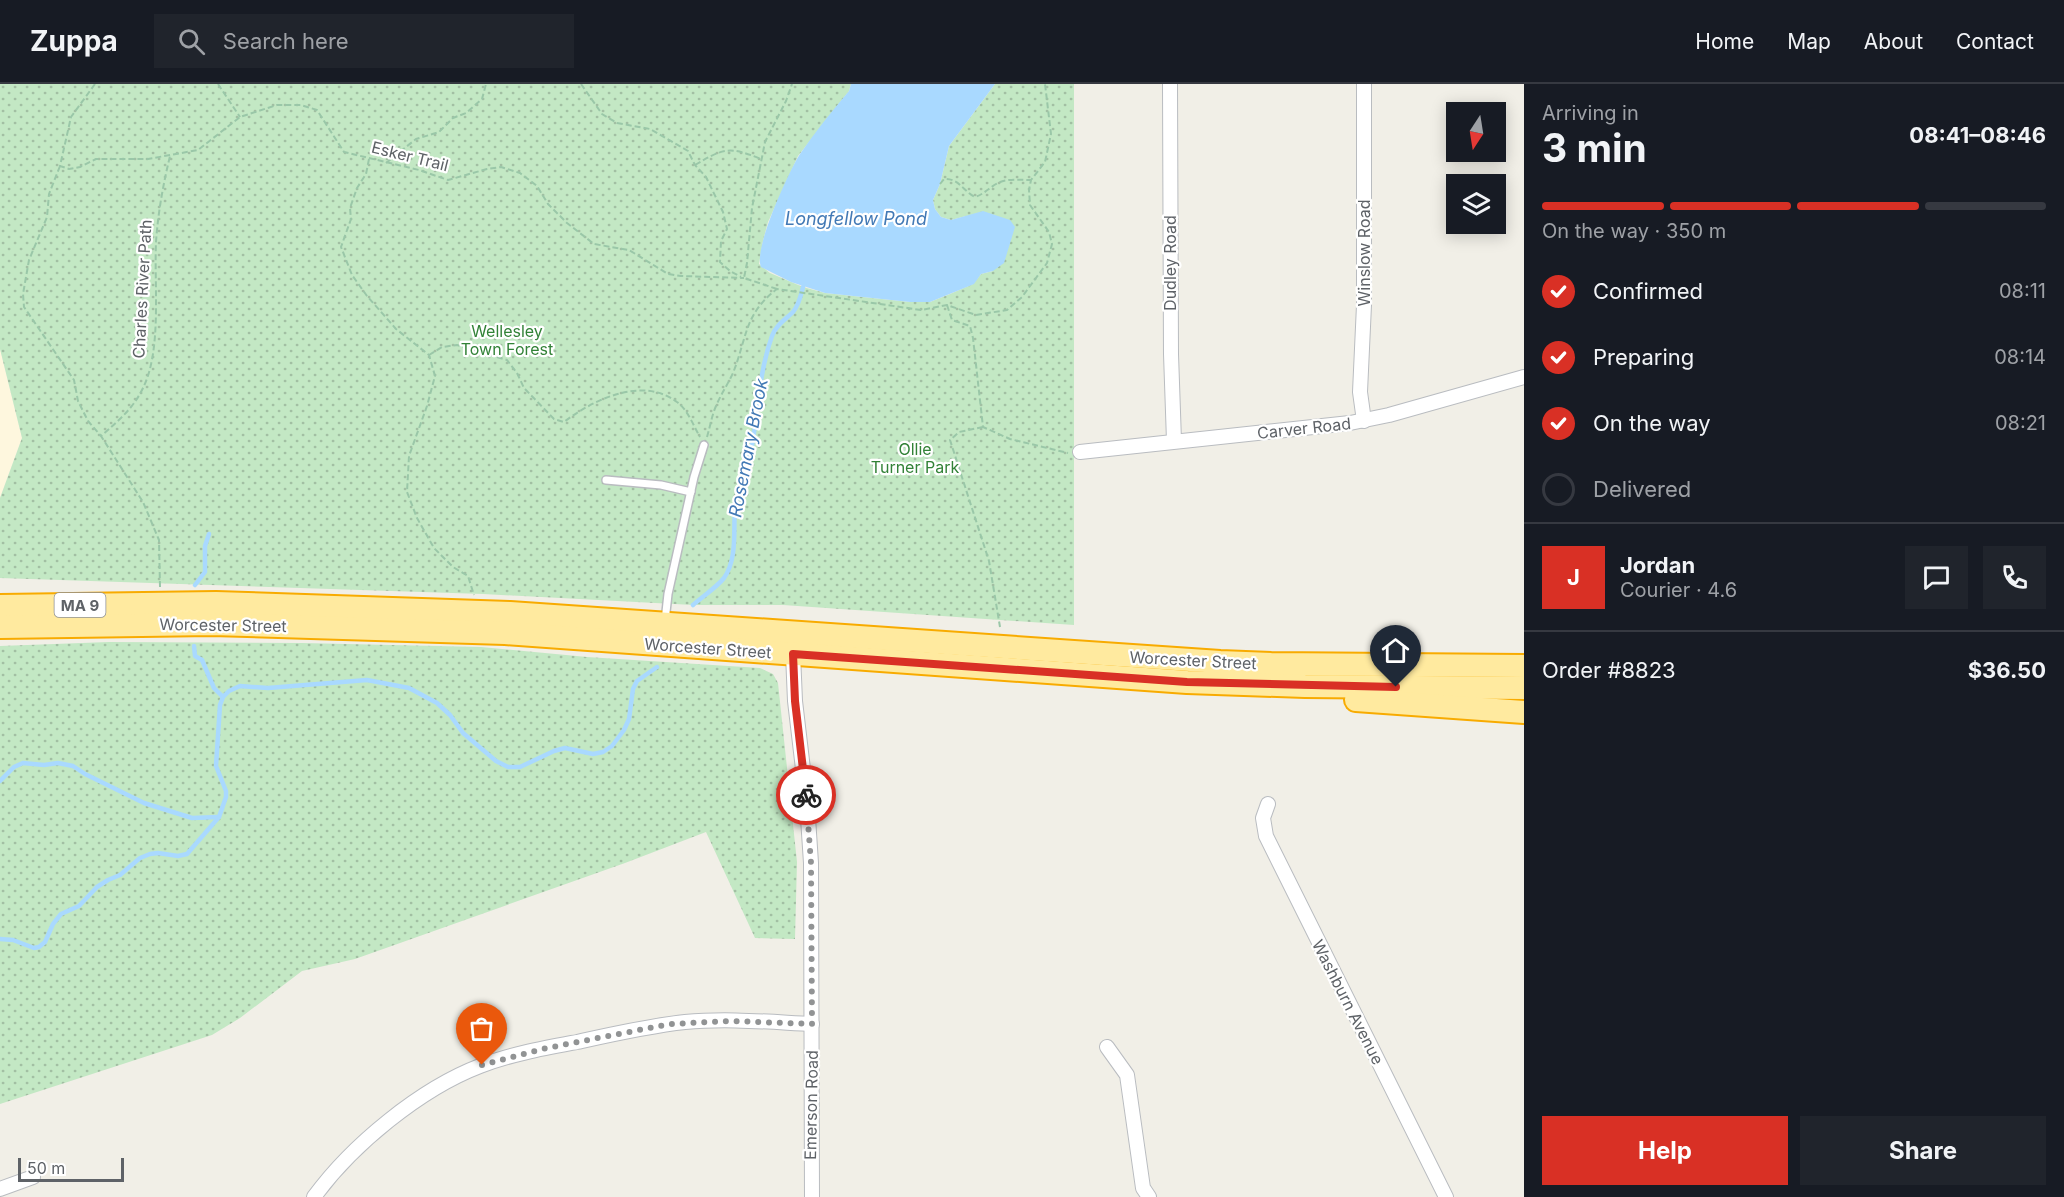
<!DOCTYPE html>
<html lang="en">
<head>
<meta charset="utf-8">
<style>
	:root { --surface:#171b24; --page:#20242c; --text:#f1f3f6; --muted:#9ea1a6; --line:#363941; --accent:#d93025 }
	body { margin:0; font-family:Inter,sans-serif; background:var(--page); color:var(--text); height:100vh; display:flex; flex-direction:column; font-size:22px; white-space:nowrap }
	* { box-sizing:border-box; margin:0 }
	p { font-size:20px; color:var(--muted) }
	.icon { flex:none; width:33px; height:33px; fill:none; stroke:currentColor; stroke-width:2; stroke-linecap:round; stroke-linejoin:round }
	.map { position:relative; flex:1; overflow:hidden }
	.panel { display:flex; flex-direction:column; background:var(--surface); width:540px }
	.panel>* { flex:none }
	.needle { width:39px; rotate:192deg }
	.fabs { position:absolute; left:1446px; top:18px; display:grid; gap:12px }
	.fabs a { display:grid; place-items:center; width:60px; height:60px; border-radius:0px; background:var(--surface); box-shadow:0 3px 15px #0003; font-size:30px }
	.scale { position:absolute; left:18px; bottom:15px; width:106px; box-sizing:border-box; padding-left:6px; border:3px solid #5e6267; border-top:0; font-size:16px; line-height:21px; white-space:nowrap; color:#5e6267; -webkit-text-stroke:4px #fff; paint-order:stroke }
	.pin { position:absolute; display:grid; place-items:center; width:51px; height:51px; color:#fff; margin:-62px -26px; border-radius:50% 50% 50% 0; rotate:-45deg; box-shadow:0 0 6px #0007 }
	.pin .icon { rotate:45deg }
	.courier { position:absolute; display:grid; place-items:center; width:60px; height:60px; margin:-30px; border:4px solid #d93025; border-radius:50%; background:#fff; color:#222; box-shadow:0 2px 8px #0007 }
	.headline em { font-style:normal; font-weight:700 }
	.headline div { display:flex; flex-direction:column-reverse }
	.headline { display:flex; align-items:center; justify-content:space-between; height:102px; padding:0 18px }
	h1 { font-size:39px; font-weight:700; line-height:45px }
	.bar { display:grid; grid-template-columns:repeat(4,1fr); gap:9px 6px; align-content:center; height:72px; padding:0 18px }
	.bar i { height:8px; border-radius:4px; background:var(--line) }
	.bar .current { background:var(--accent) }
	.bar p { grid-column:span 4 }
	.line { display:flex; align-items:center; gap:15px; padding:0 18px; border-top:2px solid var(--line) }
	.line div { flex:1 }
	.round { display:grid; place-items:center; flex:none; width:63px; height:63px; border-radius:0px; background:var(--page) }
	ol { padding:0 18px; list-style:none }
	li { display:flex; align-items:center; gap:18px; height:66px }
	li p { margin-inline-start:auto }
	li .icon { padding:6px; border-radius:50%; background:var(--accent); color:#fff; stroke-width:4 }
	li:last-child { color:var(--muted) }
	li i { width:33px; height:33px; border:3px solid var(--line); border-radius:50% }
	.button { display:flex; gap:12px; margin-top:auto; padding:12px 18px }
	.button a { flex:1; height:69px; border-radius:0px; background:var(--accent); color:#fff; font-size:24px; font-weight:700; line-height:69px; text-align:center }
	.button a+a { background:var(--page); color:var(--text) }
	header { display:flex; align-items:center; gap:36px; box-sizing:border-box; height:84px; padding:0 30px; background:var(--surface); border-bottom:2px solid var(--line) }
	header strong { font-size:28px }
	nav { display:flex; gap:33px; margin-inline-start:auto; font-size:21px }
	.search { width:420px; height:54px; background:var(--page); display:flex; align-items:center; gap:15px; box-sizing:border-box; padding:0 21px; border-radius:0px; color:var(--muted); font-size:22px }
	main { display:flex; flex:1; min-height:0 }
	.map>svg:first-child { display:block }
	.commercial { fill:#fef7de }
	.park { fill:url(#park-dots) }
	.water { fill:#a9d9ff }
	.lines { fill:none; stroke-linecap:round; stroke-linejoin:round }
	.stream { stroke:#a9d9ff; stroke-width:4.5 }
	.service-casing { stroke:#b9bcc0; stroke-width:10 }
	.minor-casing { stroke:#b9bcc0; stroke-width:16 }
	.trunk-casing { stroke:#f8ab00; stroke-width:26 }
	.path { stroke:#9ac7a8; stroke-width:2; stroke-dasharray:6 3; stroke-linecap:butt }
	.service { stroke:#fff; stroke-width:7 }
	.minor { stroke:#fff; stroke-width:14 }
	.trunk { stroke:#ffea9f; stroke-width:22 }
	.done { stroke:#919394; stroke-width:6; stroke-dasharray:0 10.8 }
	.route { stroke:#d93025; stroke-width:8 }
	.labels { text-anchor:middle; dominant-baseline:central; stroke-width:4.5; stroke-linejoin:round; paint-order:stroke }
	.shield { fill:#fff; stroke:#8e9195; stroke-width:1.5 }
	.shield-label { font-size:15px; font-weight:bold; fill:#5e6267 }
	.street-label { font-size:16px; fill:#5e6267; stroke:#fff }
	.park-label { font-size:16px; fill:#328237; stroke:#fff }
	.water-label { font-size:18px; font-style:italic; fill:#4279b5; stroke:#fff }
</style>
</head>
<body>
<header>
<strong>Zuppa</strong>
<div class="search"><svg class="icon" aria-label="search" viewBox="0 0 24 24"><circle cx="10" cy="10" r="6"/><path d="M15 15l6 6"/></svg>Search here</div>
<nav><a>Home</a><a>Map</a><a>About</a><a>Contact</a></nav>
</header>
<main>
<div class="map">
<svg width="1524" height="1113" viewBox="0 0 1524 1113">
	<defs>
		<pattern id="park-dots" width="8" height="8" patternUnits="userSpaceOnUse" patternTransform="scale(1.5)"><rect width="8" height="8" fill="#c3e8c4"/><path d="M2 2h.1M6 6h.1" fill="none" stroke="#a2bfa3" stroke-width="1.8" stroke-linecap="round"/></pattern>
	</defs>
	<rect width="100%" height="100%" fill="#f1efe7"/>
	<!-- commercial -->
	<polygon class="commercial" points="0,265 22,354 0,414"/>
	<!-- park -->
	<g class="park">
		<polygon points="0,0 851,0 849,7 798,72 768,138 763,157 759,180 770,189 803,203 825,209 910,218 930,218 950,210 973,200 981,190 993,187 966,132 951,136 941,133 935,125 933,116 940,100 949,62 995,0 1074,0 1074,541 783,521 693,521 483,510 0,494 0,414 22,354 0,265"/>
		<polygon points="109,558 302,559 481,563 587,573 760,584 773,590 778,599 797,778 795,855 755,854 706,748 625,779 355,875 302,887 240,934 212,951 0,1020 0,562"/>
	</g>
	<!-- water -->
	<path class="water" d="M851 0H995L949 62 940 100 933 116 935 125 941 133 951 136 983 127 1010 136 1015 143 1004 179 993 187 981 190 974 200 930 218H910L825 209 791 198 761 183C753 165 789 87 800 70 815 48 832 27 849 7Z"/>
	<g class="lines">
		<!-- stream -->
		<g class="stream">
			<polyline points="195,501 205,488 205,462 209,450"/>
			<path d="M693 521C702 513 717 503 724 494 738 474 733 445 735 422 738 399 750 379 753 356 758 321 760 286 772 252 776 241 785 236 793 228 799 221 801 211 803 203"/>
			<polyline points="194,562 195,572 202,576 214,604 223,613"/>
			<polyline points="0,697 14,683 23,679 44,681 58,679 73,682 85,690 144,719 192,734 219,733"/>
			<polyline points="0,855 13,856 34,864 39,863 45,858 53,840 61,830 79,822 97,803 108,796 120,791 140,774 150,770 158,769 178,772 187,770 219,733 226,713 226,707 216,682 220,621 223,613 229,607 240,602 268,604 367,596 409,604 437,619 450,631 463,649 496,677 508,683 520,683 554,667 565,664 593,670 603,668 612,662 624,646 629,635 633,605 637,597 657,583"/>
		</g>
		<!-- service casing -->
		<g class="service-casing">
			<g id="service">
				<polyline points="606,396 661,401 691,408"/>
				<polyline points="665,537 668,510 694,393 704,361"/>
			</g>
		</g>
		<!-- minor casing -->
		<g class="minor-casing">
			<g id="minor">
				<polyline points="1170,0 1171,270 1174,357"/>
				<polyline points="1364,0 1364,221 1360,308 1364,337"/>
				<polyline points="1080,368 1350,339 1389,331 1524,293"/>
				<polyline points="793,570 795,617 807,719 811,779 812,1113"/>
				<polyline points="1268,720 1263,734 1266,752 1446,1113"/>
				<polyline points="1107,963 1127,991 1143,1104 1149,1113"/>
				<polyline points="0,1105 33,1093"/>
				<path d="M314 1113C352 1061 420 1005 480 982 511 970 545 964 577 958 613 950 648 942 685 938 727 934 770 938 812 940"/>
			</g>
		</g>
		<!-- trunk casing -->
		<g class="trunk-casing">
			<g id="trunk">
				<polyline points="0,522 216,519 510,529 1220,578 1271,580 1524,582"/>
				<polyline points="0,543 212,540 505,549 1187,598 1305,602 1524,604"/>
				<polyline points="1356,616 1524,628"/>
			</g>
		</g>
		<!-- path -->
		<g class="path">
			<polyline points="95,0 71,33 60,82 69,85 80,83 96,75 148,75 198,66 240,33 277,21 301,21 317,26 344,68 419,86 448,96 487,85 501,83 520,89 537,102 548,120 567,139 594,160 629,166 668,190 681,192 744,194"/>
			<polyline points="218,0 240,33"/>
			<polyline points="581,0 602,30 617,39 650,45 688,67 695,81 706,93 723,128 727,145 721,157 720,178 730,187 741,193"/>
			<polyline points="369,75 366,90 357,104 350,124 351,135 341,163 352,191 367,212 396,245 429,271 435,292 427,322 409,372 407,408 417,434 434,464 453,483 468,492 474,511"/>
			<polyline points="386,79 416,55 439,48 453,34 466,29 482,15 486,0"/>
			<path d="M695 81C724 64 729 62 761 75"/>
			<polyline points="60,82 49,110 47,133 29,176 23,210 24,223 74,296 78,317 88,337 101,352"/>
			<path d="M940 100 944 95C959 94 963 107 975 113 984 110 988 105 996 100 1006 94 1019 96 1031 96"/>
			<polyline points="777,205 744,194 747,179 752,124 765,58 786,17 792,0"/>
			<polyline points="947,221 952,236 970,242 973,254 983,343 1010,355 1068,369"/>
			<path d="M429 271 442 263 457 261 507 276 517 289 524 304 554 335 564 338C594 315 643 292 677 318 688 326 693 341 700 353"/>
			<polyline points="983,343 959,348 950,356 989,477 1000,543"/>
			<path d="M707 353C710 343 712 331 716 322 721 310 728 300 733 289 747 254 744 230 777 205L921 226 947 221 976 231 1007 226 1022 213 1047 179 1052 160 1049 148 1030 121 1029 106 1031 96 1045 78 1051 50 1045 0"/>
			<path d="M160 503 159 456 143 418 101 352C118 337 133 325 143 304 162 266 154 201 156 158 158 129 163 101 170 72"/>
		</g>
		<!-- service -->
		<use href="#service" class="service"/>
		<!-- minor -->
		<use href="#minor" class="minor"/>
		<!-- trunk -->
		<use href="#trunk" class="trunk"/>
	</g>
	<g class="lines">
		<!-- done -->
		<polyline class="done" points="482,981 547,964 670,940 731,937 812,940 811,779 806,711"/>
		<!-- route -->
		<polyline class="route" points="806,711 795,617 793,570 1187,598 1396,603"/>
	</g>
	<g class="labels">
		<!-- shield labels -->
		<rect class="shield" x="54.5" y="509" width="51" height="24" rx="4.5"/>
		<g class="shield-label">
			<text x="80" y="521">MA 9</text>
		</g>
		<!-- street labels -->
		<g class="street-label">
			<text transform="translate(410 72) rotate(14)">Esker Trail</text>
			<text transform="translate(1364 169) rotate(-90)">Winslow Road</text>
			<text transform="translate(1170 179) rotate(-90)">Dudley Road</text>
			<text transform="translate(142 205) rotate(-87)">Charles River Path</text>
			<text transform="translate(1304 344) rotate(-6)">Carver Road</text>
			<text transform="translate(223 541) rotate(1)">Worcester Street</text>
			<text transform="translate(708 564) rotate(4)">Worcester Street</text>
			<text transform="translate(1193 576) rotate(3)">Worcester Street</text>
			<text transform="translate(1348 918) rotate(63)">Washburn Avenue</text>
			<text transform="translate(811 1021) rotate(-89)">Emerson Road</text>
		</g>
		<!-- park labels -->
		<g class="park-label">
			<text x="507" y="247">Wellesley<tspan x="507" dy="18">Town Forest</tspan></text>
			<text x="915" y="365">Ollie<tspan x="915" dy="18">Turner Park</tspan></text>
		</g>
		<!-- water labels -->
		<g class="water-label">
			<text x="856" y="134">Longfellow Pond</text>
			<text transform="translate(748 364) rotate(-79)">Rosemary Brook</text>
		</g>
	</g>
</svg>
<div class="fabs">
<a><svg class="needle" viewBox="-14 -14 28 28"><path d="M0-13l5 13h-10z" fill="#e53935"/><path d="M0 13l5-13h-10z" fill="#9ea1a6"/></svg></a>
<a><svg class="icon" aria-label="layers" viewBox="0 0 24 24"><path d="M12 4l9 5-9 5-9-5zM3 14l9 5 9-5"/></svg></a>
</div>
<div class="scale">50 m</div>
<div class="pin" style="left:482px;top:981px;background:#ea580c"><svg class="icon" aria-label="bag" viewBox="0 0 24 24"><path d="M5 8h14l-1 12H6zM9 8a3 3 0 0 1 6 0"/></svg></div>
<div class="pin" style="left:1396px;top:603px;background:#1f2937"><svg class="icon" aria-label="home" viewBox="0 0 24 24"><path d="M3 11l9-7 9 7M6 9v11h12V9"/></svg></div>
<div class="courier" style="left:806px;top:711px"><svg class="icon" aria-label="bike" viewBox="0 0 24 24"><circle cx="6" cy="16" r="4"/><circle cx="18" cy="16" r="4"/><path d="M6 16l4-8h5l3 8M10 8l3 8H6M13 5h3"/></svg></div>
</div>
<section class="panel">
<div class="headline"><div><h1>3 min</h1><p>Arriving in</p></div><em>08:41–08:46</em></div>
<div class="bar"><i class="current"></i><i class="current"></i><i class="current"></i><i></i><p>On the way · 350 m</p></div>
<ol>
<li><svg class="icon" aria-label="check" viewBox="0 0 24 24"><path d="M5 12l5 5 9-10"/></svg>Confirmed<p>08:11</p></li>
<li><svg class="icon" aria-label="check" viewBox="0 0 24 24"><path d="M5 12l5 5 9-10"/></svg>Preparing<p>08:14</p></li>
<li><svg class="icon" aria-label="check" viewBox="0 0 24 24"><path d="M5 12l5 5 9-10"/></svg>On the way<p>08:21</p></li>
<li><i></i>Delivered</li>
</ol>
<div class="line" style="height:108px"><b class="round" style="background:var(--accent);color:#fff">J</b><div><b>Jordan</b><p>Courier · 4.6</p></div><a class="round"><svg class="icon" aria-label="chat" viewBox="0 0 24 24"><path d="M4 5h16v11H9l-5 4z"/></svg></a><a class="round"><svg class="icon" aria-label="phone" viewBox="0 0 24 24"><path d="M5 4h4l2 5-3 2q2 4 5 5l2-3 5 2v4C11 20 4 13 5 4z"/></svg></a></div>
<div class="line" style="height:78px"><div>Order #8823</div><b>$36.50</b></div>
<div class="button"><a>Help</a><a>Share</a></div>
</section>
</main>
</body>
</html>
